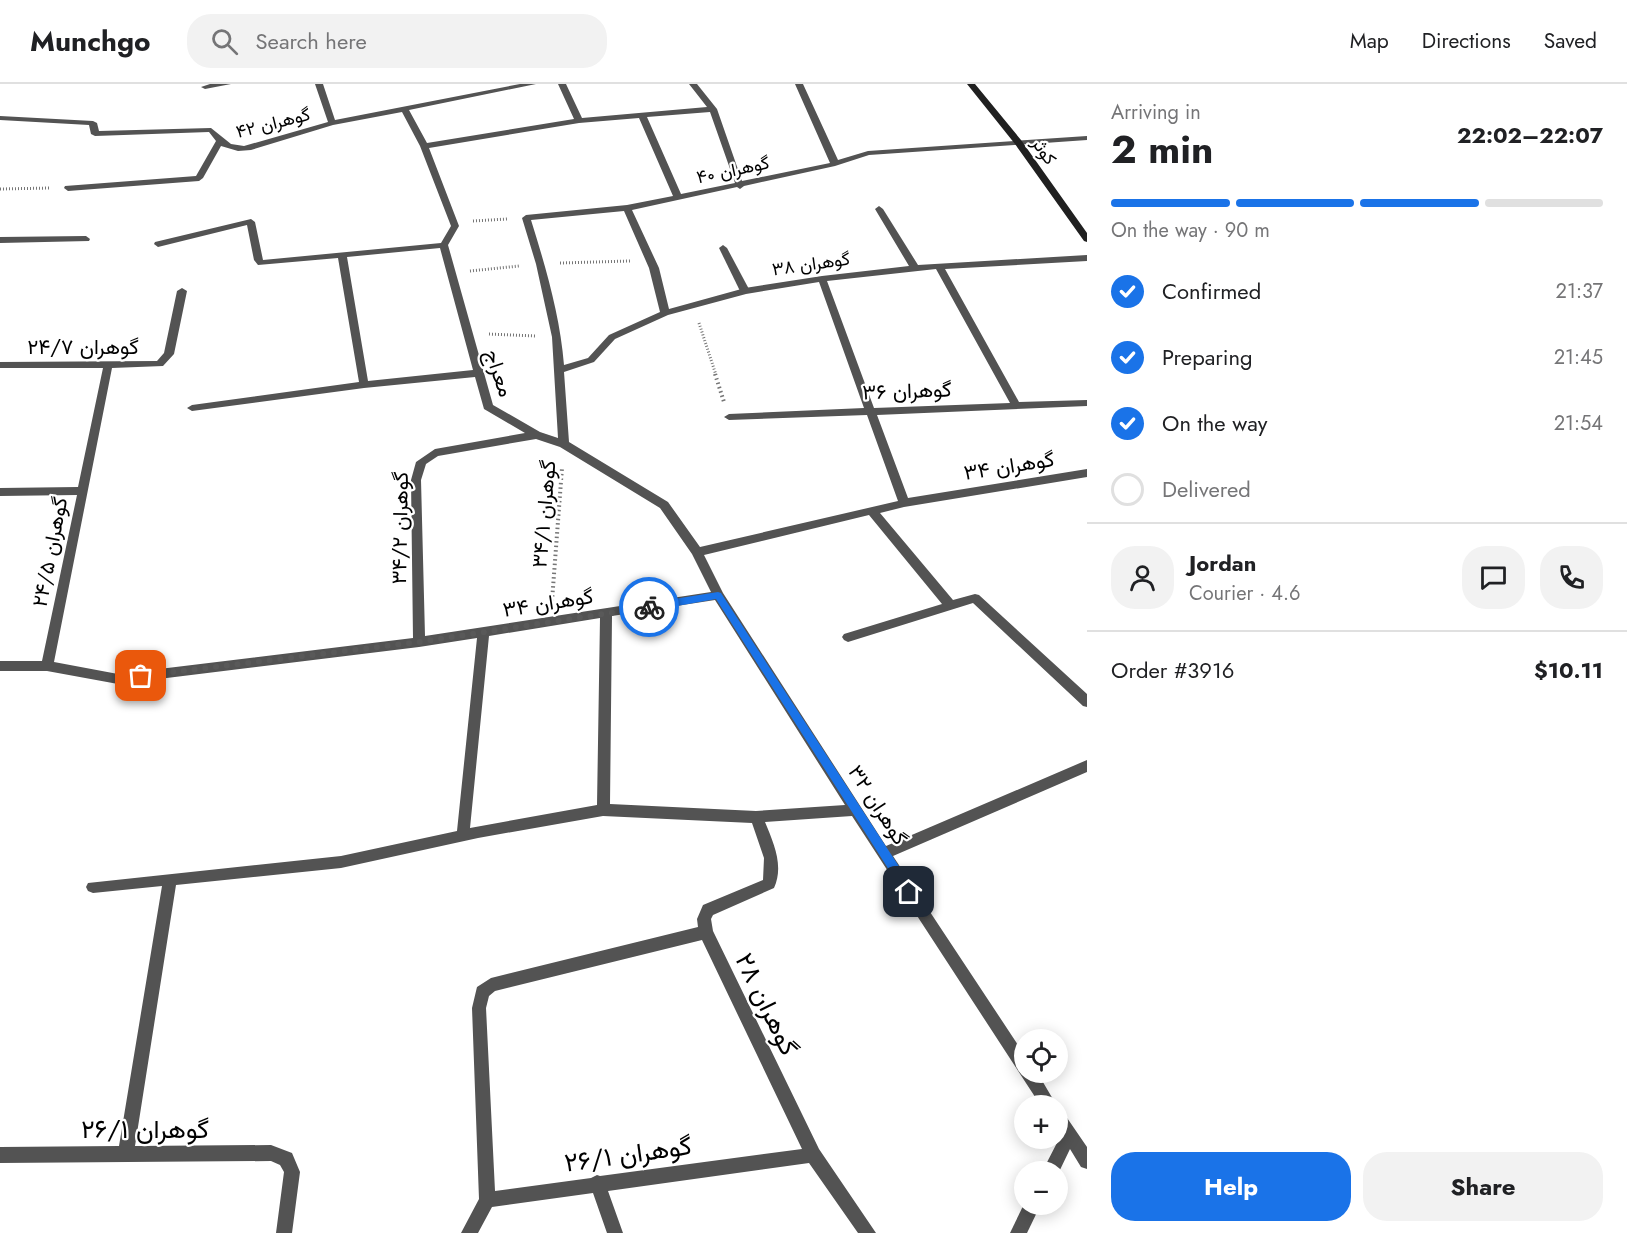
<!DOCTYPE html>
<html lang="en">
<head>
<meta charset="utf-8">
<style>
	:root { --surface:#fff; --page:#f2f2f2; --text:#202124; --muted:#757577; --line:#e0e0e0; --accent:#1a73e8 }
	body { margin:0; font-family:Jost,Vazirmatn,sans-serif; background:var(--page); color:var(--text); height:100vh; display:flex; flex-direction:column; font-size:22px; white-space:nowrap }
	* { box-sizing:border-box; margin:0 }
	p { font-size:20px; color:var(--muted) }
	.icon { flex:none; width:33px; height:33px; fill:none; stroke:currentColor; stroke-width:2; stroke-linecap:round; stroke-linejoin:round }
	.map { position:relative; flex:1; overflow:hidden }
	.sheet { display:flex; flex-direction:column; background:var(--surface); width:540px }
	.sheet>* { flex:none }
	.buttons { position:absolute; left:1014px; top:945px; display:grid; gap:12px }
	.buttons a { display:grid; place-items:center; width:54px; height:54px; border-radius:50%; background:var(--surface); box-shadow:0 3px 15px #0003; font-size:30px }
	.pin { position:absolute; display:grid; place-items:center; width:51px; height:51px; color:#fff; margin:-26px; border-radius:12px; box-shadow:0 3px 9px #0006 }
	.courier { position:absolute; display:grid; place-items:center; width:60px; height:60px; margin:-30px; border:4px solid #1a73e8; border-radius:50%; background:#fff; color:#222; box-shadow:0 2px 8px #0007 }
	.head em { font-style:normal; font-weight:700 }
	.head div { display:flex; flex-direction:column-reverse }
	.head { display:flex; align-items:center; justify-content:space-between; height:102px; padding:0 24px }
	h1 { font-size:39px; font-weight:700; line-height:45px }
	.bar { display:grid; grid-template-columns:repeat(4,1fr); gap:9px 6px; align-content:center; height:72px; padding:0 24px }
	.bar i { height:8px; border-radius:4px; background:var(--line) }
	.bar .on { background:var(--accent) }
	.bar p { grid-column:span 4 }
	.line { display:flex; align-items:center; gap:15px; padding:0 24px; border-top:2px solid var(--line) }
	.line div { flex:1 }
	.round { display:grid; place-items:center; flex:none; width:63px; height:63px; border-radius:24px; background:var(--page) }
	ol { padding:0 24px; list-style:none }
	li { display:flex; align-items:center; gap:18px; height:66px }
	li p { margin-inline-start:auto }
	li .icon { padding:6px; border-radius:50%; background:var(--accent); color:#fff; stroke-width:4 }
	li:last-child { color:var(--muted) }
	li i { width:33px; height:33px; border:3px solid var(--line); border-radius:50% }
	.cta { display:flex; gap:12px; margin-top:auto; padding:12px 24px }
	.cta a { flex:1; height:69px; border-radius:24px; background:var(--accent); color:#fff; font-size:24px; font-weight:700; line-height:69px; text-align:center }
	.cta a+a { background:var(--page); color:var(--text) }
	header { display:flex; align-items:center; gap:36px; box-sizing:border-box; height:84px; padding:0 30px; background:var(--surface); border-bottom:2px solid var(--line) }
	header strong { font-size:28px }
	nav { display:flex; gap:33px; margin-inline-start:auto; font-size:21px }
	.search { width:420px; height:54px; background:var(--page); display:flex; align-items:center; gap:15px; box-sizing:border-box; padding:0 21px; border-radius:24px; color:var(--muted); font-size:22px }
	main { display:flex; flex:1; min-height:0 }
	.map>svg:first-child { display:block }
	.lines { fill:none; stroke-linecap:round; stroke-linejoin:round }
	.path-far1 { stroke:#757575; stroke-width:3; stroke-dasharray:1 2; stroke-linecap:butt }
	.path { stroke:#757575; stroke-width:4; stroke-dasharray:1.5 3; stroke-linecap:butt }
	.lane { fill:#535353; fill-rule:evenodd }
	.street { fill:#535353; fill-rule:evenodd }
	.secondary { fill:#202020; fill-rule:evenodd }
	.route { fill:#1a73e8 }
	.done { stroke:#595959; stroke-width:6; stroke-dasharray:0 10.8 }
	.labels { text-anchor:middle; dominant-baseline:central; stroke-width:4.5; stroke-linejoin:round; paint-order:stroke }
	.far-street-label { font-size:18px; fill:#000; stroke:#fff }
	.street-label { font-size:21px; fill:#000; stroke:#fff }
	.near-street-label { font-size:26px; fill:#000; stroke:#fff }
</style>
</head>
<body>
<header>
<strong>Munchgo</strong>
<div class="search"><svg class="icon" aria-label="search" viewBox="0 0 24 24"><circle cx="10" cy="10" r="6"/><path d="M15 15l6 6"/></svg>Search here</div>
<nav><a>Map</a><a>Directions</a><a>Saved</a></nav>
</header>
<main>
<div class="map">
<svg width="1087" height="1149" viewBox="0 0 1087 1149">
	<rect width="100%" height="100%" fill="#fff"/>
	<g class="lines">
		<!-- path-far1 -->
		<g class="path-far1">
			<polyline points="0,105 50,104"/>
			<polyline points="473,137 507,135"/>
			<polyline points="560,179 630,177"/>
			<polyline points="470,187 519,182"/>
			<polyline points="699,239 716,291"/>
			<polyline points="489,250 536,252"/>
		</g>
		<!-- path -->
		<g class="path">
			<polyline points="715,290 724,318"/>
			<polyline points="552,517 562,384"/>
		</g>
		<!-- lane -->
		<polygon class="lane" points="723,161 727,164 750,207 748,209 742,209 740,207 719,164"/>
		<!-- street -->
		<g class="street">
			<polygon points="210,0 231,0 205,5 201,3"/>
			<path d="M315 0H323L335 36 520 0H536L409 26 427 59 574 35 558 0H566L582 34 707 23 689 0H697L717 25 742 97 830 79 795 0H803L838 76 868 67 1087 52V56L869 71 835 82 744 102 740 105 737 103 632 126 659 184 669 225 745 204 822 192 909 182 875 125 879 122 883 125 918 181 1087 171V177L945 185 1019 318 1087 316V322L877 331 908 414 1087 385V393L904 423 880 429 953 516 975 510 979 511 1087 610V623L1083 622 973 519 848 558 844 556 842 553 844 550 942 520 869 431 704 471 723 509 886 762 1087 676V688L893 772 1024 970V988H1037L1057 1022H1041L852 732 765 738C774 760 784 782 774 804L713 831 711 835 713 847 819 1065 876 1149H858L809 1079 608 1107 623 1149H607L593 1109 492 1123 478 1149H461L479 1115 472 924 477 903 491 894 698 843 697 835 703 821 763 796 764 774 752 739 603 732 478 754 341 784 176 801 135 1062 271 1061 292 1069 300 1088 292 1149H276L284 1088 280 1081 271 1077 0 1079V1063L119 1062 162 802 93 809 88 807 86 803 88 799 341 772 457 747 477 554 419 563 118 600 47 587H0V577H42L77 411 0 412V404L78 403 103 284H0V278L157 277 164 269 177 207 182 204 187 207 174 270 163 282 112 284 54 578 118 590 413 554 411 396 416 378 435 365 525 349 484 325 475 293 364 304 192 327 187 324 192 321 359 298 338 174 258 181 254 176 247 141 158 163 154 160 155 158 251 135 255 138 263 176 441 159 451 142 420 62 402 28 333 41 251 66 238 67 221 62 203 94 199 97 68 107 64 104 65 102 196 92 216 57 209 48 95 52 91 50 89 41 0 36V32L93 37 97 39 99 47 211 44 231 60 244 62 328 38ZM710 28 735 99 681 110 647 33ZM639 34 673 112 627 121 526 131 522 134 536 180 552 253 558 354 540 348 493 321 448 161 459 142 429 64 579 39ZM624 127 649 184 660 228 609 251 588 274 564 281C560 232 546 184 531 136ZM440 164 473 286 368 297 347 173ZM936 185 1010 319 874 324 827 197ZM819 198 864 324 729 330 724 333 729 336 867 331 898 417 700 463 668 418 569 358 564 288 594 278 615 255 668 231 746 210ZM536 355 560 363 660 424 692 470 711 508 425 552 421 396 426 380 438 372ZM715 516 845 721 756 727 610 720 612 532ZM600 534 597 721 470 744 489 552ZM702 856 802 1065 600 1092 597 1091 591 1094 495 1107 486 924 489 912 495 907Z"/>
			<polygon points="86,152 90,155 89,157 0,159 0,153"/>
			<polygon points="1058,1025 1063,1028 1087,1063 1087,1085 1081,1083 1070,1065 1058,1090 1058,1088 1042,1088 1061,1051 1058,1046"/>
			<polygon points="1024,1120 1041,1120 1027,1149 1010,1149"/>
		</g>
		<!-- secondary -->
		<polygon class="secondary" points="967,0 975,0 1021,56 1087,149 1087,158 1084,157 1015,60"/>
	</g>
	<!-- route -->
	<polygon class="route" points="718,508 721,509 913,804 913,811 905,811 716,515 649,527 644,523 649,519"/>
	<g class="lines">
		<!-- done -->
		<polyline class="done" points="141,592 419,558 649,523"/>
	</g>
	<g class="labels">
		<!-- far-street labels -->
		<g class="far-street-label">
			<text transform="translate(273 39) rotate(-14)">گوهران ۴۲</text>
			<text transform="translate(1044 67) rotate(55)">کوثر</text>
			<text transform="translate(733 86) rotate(-12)">گوهران ۴۰</text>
			<text transform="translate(811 180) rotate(-8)">گوهران ۳۸</text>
		</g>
		<!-- street labels -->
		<g class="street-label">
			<text x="83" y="263">گوهران ۲۴/۷</text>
			<text transform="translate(499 289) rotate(71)">معراج</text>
			<text transform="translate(907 307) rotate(-2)">گوهران ۳۶</text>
			<text transform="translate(1009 382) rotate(-9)">گوهران ۳۴</text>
			<text transform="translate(544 430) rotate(-85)">گوهران ۳۴/۱</text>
			<text transform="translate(400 444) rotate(-89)">گوهران ۳۴/۲</text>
			<text transform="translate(50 468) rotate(-79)">گوهران ۲۴/۵</text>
			<text transform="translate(548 519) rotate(-9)">گوهران ۳۴</text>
			<text transform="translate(878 721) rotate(57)">گوهران ۳۲</text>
		</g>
		<!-- near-street labels -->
		<g class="near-street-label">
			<text transform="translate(767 920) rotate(64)">گوهران ۲۸</text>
			<text x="145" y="1045">گوهران ۲۶/۱</text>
			<text transform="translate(628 1070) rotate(-8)">گوهران ۲۶/۱</text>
		</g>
	</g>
</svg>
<div class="buttons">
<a><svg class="icon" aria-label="locate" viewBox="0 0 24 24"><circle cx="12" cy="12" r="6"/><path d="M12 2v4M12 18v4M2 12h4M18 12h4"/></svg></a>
<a>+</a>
<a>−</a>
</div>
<div class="pin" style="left:141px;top:592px;background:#ea580c"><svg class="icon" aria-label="bag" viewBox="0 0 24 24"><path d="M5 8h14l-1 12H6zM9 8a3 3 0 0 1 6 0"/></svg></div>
<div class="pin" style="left:909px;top:808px;background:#1f2937"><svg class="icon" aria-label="home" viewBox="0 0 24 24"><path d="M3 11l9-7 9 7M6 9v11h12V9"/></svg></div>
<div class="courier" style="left:649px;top:523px"><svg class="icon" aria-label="bike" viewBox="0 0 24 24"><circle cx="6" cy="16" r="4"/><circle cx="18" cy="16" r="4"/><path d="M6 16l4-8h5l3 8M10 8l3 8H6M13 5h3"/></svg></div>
</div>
<section class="sheet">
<div class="head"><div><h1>2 min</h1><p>Arriving in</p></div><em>22:02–22:07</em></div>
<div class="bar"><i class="on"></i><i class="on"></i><i class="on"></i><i></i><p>On the way · 90 m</p></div>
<ol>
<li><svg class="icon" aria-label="check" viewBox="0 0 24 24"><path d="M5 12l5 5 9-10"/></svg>Confirmed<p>21:37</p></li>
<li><svg class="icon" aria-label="check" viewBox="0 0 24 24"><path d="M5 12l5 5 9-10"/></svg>Preparing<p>21:45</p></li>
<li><svg class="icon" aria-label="check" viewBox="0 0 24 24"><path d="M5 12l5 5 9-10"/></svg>On the way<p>21:54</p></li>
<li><i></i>Delivered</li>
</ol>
<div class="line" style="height:108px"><a class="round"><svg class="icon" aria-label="person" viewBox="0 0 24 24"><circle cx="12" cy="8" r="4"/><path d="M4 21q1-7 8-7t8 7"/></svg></a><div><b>Jordan</b><p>Courier · 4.6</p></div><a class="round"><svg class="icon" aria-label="chat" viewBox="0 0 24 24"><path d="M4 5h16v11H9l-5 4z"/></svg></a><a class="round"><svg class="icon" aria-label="phone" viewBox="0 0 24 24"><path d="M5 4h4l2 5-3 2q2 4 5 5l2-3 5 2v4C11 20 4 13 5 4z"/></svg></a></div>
<div class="line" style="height:78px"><div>Order #3916</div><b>$10.11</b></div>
<div class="cta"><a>Help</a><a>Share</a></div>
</section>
</main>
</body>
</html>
